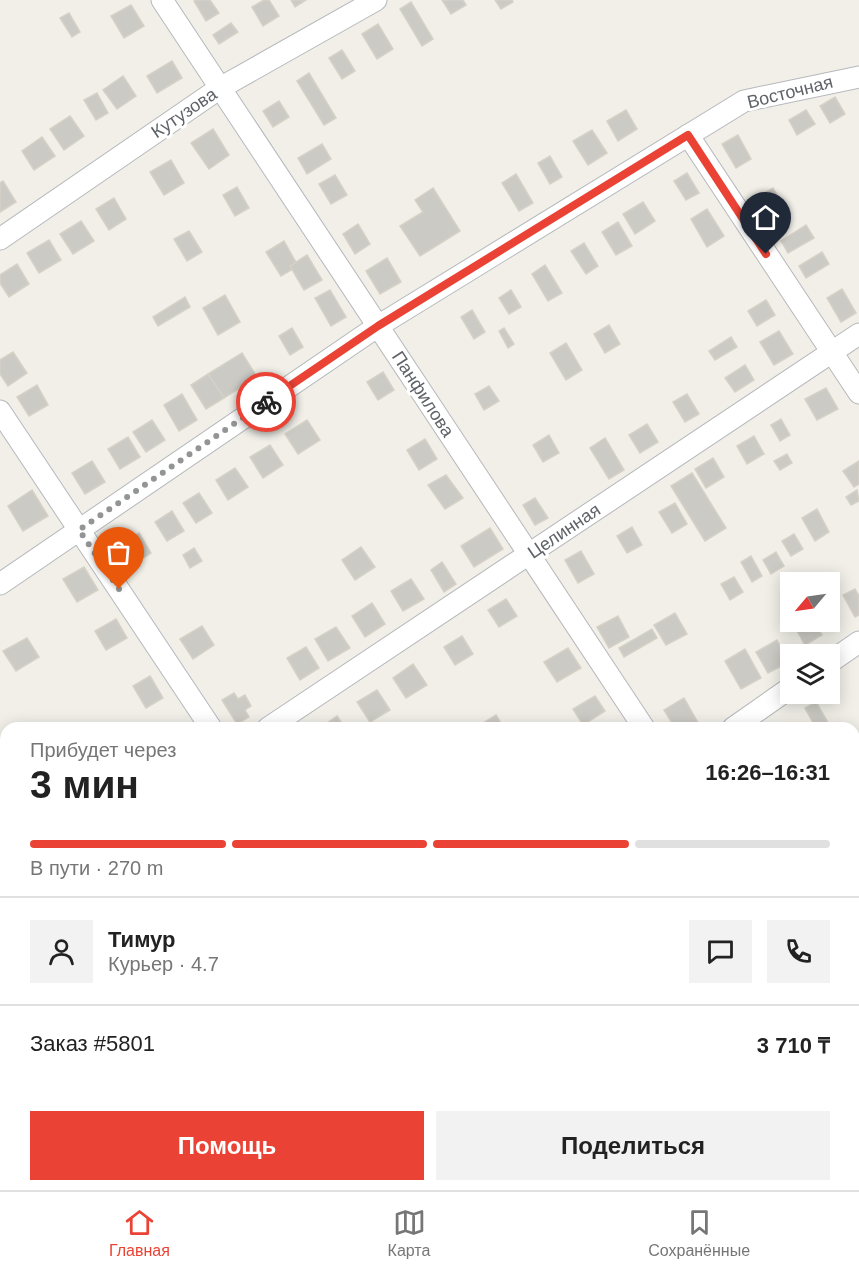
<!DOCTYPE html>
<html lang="ru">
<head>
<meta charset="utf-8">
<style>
	:root { --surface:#fff; --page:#f2f2f2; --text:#222; --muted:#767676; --line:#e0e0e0; --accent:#ea4335 }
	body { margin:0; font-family:Arial,sans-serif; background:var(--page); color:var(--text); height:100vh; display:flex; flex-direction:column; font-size:22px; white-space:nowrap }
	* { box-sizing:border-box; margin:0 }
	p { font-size:20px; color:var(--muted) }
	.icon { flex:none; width:33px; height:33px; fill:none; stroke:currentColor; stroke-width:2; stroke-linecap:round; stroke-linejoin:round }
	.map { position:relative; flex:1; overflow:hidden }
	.panel { position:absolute; left:0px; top:722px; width:860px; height:470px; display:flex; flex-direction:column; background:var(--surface); border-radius:18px 18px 0 0; box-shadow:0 3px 15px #0003 }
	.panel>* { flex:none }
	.needle { width:39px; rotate:241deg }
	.buttons { position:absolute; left:780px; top:572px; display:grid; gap:12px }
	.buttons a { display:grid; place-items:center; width:60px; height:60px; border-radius:0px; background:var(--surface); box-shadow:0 3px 15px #0003; font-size:30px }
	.pin { position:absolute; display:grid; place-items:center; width:51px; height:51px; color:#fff; margin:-62px -26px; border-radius:50% 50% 50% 0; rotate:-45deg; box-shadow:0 0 6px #0007 }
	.pin .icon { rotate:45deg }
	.courier { position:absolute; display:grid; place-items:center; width:60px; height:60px; margin:-30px; border:4px solid #ea4335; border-radius:50%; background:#fff; color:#222; box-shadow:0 2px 8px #0007 }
	.summary em { font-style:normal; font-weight:600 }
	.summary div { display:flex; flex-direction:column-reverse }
	.summary { display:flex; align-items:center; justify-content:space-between; height:102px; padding:0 30px }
	h1 { font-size:39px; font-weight:600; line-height:45px }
	.bar { display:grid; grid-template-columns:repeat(4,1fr); gap:9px 6px; align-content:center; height:72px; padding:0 30px }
	.bar i { height:8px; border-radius:4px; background:var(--line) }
	.bar .current { background:var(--accent) }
	.bar p { grid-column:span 4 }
	.line { display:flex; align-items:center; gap:15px; padding:0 30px; border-top:2px solid var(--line) }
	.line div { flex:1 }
	.round { display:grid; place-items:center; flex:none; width:63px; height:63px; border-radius:0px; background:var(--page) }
	.button { display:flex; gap:12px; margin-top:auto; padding:12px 30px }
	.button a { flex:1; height:69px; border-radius:0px; background:var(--accent); color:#fff; font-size:24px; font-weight:600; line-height:69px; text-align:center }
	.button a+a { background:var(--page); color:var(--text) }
	.tabs { display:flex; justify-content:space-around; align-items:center; height:84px; border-top:2px solid var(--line); background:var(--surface); font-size:16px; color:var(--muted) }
	.tabs a { display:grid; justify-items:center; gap:3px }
	.tabs .current { color:var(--accent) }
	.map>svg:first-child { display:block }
	.building { fill:#cccac5; stroke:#d6d1c6; stroke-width:1.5 }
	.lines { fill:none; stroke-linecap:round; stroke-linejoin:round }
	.minor-casing { stroke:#b5b8bc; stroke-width:23 }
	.minor { stroke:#fff; stroke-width:21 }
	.done { stroke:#929495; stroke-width:6; stroke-dasharray:0 10.8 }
	.route { stroke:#ea4335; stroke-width:8 }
	.labels { text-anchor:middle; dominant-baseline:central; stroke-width:6; stroke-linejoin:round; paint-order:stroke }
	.street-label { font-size:18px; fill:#5f6368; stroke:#fff }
</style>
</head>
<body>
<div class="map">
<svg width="859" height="1190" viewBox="0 0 859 1190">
	<rect width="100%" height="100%" fill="#f1efe8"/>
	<!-- building -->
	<g class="building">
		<polygon points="196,0 210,0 219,13 206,21 194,1"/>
		<polygon points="264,0 269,0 279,16 263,26 252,7"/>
		<polygon points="291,0 306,0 295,7"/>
		<polygon points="442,0 463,0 466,5 451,14"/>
		<polygon points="495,0 512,0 513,2 501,9"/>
		<polygon points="411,2 433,39 422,46 400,9"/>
		<polygon points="131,5 144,26 124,38 111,16"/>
		<polygon points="69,13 80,32 72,37 60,18"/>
		<polygon points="231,23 238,32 219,44 213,35"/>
		<polygon points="378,24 393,49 377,59 362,34"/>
		<polygon points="342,50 355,71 342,79 329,58"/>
		<polygon points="172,61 182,78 157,93 147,76"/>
		<polygon points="309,73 336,118 324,125 297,81"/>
		<polygon points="123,76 136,96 117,109 103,90"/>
		<polygon points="97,93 108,113 96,120 84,100"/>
		<polygon points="835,97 845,114 830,123 820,106"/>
		<polygon points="279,101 289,117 273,127 263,111"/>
		<polygon points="626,110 637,129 618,141 607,121"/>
		<polygon points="806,110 815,124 797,135 789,120"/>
		<polygon points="70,116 84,136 64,150 50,129"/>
		<polygon points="213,129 229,155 209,169 191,143"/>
		<polygon points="592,130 607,153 588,165 573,141"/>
		<polygon points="738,135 751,159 736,168 722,144"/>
		<polygon points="42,137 55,156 34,170 22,151"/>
		<polygon points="322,144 331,159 307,174 298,158"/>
		<polygon points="550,156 562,177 550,184 538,163"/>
		<polygon points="171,160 184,183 164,195 150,172"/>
		<polygon points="687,173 699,193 686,200 674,181"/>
		<polygon points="516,174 533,203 519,211 502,183"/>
		<polygon points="335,175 347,195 331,204 319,184"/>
		<polygon points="3,181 16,202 0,212 0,183"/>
		<polygon points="237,187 249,208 235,216 223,195"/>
		<polygon points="433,188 460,231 420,256 400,226 423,212 415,200"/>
		<polygon points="773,188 781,202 765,211 756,198"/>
		<polygon points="114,198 126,219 109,230 96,209"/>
		<polygon points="643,202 655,221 635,234 623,214"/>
		<polygon points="707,209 724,236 707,247 691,219"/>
		<polygon points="81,221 94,241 73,254 60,234"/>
		<polygon points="618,222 632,246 616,255 602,232"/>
		<polygon points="358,224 370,244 355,254 343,234"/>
		<polygon points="806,225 814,238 788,253 781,241"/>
		<polygon points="189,231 202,252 187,261 174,239"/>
		<polygon points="49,240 61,260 39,273 27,253"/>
		<polygon points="284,241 298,266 281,276 266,252"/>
		<polygon points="584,243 598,266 586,274 571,251"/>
		<polygon points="822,252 829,264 806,278 799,266"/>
		<polygon points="307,255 322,280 304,290 290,266"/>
		<polygon points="387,258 401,282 380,294 366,271"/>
		<polygon points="17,264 29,284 9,297 0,283 0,275"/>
		<polygon points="545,265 562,293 548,301 532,274"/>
		<polygon points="842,289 856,313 841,322 827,298"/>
		<polygon points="330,290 346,317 331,326 315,298"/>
		<polygon points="511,290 521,307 509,314 499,298"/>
		<polygon points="225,295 240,322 218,335 203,308"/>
		<polygon points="185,297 190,307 158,326 153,317"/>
		<polygon points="766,300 775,315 757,326 748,311"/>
		<polygon points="472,310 485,332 474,339 461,317"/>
		<polygon points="609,325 620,344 605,353 594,334"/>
		<polygon points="292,328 303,347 290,355 279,336"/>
		<polygon points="504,328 514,344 508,348 499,331"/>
		<polygon points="779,331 793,354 774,365 760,342"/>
		<polygon points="731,337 737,347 715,360 709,351"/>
		<polygon points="566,343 582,370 566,380 550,353"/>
		<polygon points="13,352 27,373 8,386 0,374 0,360"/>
		<polygon points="242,353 257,377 224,398 208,374"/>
		<polygon points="745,365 754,380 735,392 725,378"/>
		<polygon points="383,372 394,390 378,400 367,382"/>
		<polygon points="208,374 224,398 206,409 191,385"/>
		<polygon points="37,385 48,405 29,416 17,397"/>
		<polygon points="489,386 499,401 484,410 475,394"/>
		<polygon points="826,388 838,409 817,420 805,399"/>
		<polygon points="182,394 197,420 179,431 164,405"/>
		<polygon points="687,394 699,414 685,422 673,402"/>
		<polygon points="781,419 790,435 780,441 771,425"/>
		<polygon points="152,420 165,440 146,452 133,432"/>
		<polygon points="307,420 320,440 298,454 285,434"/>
		<polygon points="647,424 658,442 640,453 629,435"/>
		<polygon points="549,435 559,453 543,462 533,445"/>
		<polygon points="754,436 764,454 747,464 737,446"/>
		<polygon points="128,437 140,457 120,469 108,449"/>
		<polygon points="605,438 624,470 609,479 590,448"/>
		<polygon points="425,439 437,459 419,470 407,450"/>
		<polygon points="270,445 283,465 263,478 250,457"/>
		<polygon points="787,454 792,463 780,470 774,461"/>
		<polygon points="713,458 724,477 706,488 695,469"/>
		<polygon points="92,461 105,482 85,494 72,473"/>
		<polygon points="859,461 859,484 854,487 843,471"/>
		<polygon points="235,468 248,487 228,500 216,480"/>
		<polygon points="692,473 726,528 705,541 671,486"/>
		<polygon points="446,475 463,498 445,509 428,485"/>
		<polygon points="32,490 48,516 23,531 8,506"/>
		<polygon points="857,490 859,501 851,505 846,497"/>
		<polygon points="199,493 212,513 196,523 183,503"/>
		<polygon points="535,498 548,518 535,525 523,505"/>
		<polygon points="675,503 687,524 672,533 659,512"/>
		<polygon points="817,509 829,532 815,541 802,518"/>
		<polygon points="172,511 184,531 167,541 155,522"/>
		<polygon points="632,527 642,545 627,553 617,536"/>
		<polygon points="490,528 503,549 474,567 461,546"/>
		<polygon points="139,533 151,553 132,565 120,546"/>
		<polygon points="794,534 803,549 791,556 782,541"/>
		<polygon points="361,547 375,567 355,580 342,560"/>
		<polygon points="194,548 202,561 190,568 183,555"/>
		<polygon points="581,551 594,574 578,583 565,560"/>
		<polygon points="776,552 784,566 771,574 763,560"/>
		<polygon points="751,556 762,576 752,582 741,562"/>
		<polygon points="442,562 456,584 444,592 431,570"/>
		<polygon points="84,567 98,590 77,602 63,579"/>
		<polygon points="734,577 743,592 730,600 721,584"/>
		<polygon points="411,579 424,599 403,611 391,591"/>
		<polygon points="855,589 859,596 859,615 855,617 843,595"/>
		<polygon points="506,599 517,616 499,627 488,610"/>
		<polygon points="372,603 385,624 365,637 352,616"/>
		<polygon points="675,613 687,634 666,645 654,625"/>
		<polygon points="618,616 629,637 609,648 597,627"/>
		<polygon points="116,619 127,638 106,650 95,631"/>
		<polygon points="810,621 814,621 822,635 805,645 796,629"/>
		<polygon points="202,626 214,645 193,659 180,639"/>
		<polygon points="336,627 350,648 328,661 315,639"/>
		<polygon points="652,629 657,638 624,657 619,648"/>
		<polygon points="462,636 473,654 455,665 444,647"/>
		<polygon points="27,638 39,657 16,671 3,651"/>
		<polygon points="777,640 789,662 768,673 756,652"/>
		<polygon points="306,647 319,668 300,680 287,658"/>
		<polygon points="568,648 581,668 557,682 544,662"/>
		<polygon points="745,649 761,678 741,689 725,661"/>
		<polygon points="413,664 427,685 406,698 393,678"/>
		<polygon points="150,676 163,698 146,708 133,686"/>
		<polygon points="377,690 390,710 370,722 357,702"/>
		<polygon points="234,693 238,699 245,695 251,706 245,710 249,717 237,724 222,700"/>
		<polygon points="595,696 605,711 583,725 573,709"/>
		<polygon points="684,698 700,726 698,728 675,728 664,710"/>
		<polygon points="816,702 830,726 828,728 816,728 805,708"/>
		<polygon points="496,715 504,728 486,728 483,723"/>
		<polygon points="337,716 345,728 320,728"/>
		<polygon points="6,743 6,765 3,767 0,763 0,747"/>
		<polygon points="6,850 6,877 0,881 0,853"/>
		<polygon points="859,980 859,1004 854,994 854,983"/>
		<polygon points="859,1110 859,1123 854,1114"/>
		<polygon points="123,1185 130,1185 132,1190 118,1190 117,1187"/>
		<polygon points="376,1185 392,1185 383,1190 378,1190"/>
		<polygon points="565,1185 568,1185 571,1190 556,1190"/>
	</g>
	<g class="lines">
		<!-- minor casing -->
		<g class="minor-casing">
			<g id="minor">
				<polyline points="162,0 644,728"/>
				<polyline points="688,135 859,393"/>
				<polyline points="0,239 220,88 376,0"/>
				<polyline points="0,411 211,728"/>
				<polyline points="0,584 378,326 744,101 859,77"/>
				<polyline points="830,662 859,642"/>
				<polyline points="268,728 859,334"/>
				<polyline points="733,728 790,688"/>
				<polyline points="0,906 6,902"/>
				<polyline points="854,953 859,950"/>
				<polyline points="854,1044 859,1053"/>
				<polyline points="0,1048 6,1057"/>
				<polyline points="92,1185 95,1190"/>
				<polyline points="46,1190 53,1185"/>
				<polyline points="499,1190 507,1185"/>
			</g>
		</g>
		<!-- minor -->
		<use href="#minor" class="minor"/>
	</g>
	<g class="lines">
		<!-- done -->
		<polyline class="done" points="119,589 79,530 266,402"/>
		<!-- route -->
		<polyline class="route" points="266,402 378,326 688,135 766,254"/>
	</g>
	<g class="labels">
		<!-- street labels -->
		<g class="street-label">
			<text transform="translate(790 92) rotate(-14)">Восточная</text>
			<text transform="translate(184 113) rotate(-34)">Кутузова</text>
			<text transform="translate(423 394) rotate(57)">Панфилова</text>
			<text transform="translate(564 531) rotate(-34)">Целинная</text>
		</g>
	</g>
</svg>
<div class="buttons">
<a><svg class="needle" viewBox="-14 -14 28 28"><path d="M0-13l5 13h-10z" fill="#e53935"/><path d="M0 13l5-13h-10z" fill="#767676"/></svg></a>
<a><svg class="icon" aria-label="layers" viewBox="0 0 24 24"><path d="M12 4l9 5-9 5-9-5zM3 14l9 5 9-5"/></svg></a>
</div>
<div class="pin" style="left:119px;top:589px;background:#ea580c"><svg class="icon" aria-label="bag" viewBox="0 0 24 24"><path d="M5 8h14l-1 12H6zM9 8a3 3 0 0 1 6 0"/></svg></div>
<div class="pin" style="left:766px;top:254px;background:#1f2937"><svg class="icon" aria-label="home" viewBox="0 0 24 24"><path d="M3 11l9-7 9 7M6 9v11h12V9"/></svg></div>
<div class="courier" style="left:266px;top:402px"><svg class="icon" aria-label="bike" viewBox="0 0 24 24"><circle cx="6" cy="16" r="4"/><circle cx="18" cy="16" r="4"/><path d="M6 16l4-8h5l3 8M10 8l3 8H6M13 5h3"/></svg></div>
<section class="panel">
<div class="summary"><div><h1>3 мин</h1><p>Прибудет через</p></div><em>16:26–16:31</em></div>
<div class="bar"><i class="current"></i><i class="current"></i><i class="current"></i><i></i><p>В пути · 270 m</p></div>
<div class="line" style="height:108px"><a class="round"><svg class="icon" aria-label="person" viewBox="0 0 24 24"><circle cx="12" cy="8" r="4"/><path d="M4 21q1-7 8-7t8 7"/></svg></a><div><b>Тимур</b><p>Курьер · 4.7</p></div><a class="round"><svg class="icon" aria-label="chat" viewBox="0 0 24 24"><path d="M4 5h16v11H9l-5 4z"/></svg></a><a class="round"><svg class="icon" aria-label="phone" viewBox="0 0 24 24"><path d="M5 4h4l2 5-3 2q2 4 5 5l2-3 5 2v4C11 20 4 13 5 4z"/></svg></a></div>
<div class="line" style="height:78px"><div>Заказ #5801</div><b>3 710 ₸</b></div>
<div class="button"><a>Помощь</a><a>Поделиться</a></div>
</section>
</div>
<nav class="tabs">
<a class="current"><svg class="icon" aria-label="home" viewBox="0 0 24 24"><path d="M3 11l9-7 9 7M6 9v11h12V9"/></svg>Главная</a>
<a><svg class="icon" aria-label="map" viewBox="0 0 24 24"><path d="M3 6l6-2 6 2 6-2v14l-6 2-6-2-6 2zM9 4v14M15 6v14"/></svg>Карта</a>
<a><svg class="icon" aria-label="saved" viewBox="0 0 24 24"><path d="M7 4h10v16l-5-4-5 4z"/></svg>Сохранённые</a>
</nav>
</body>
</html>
